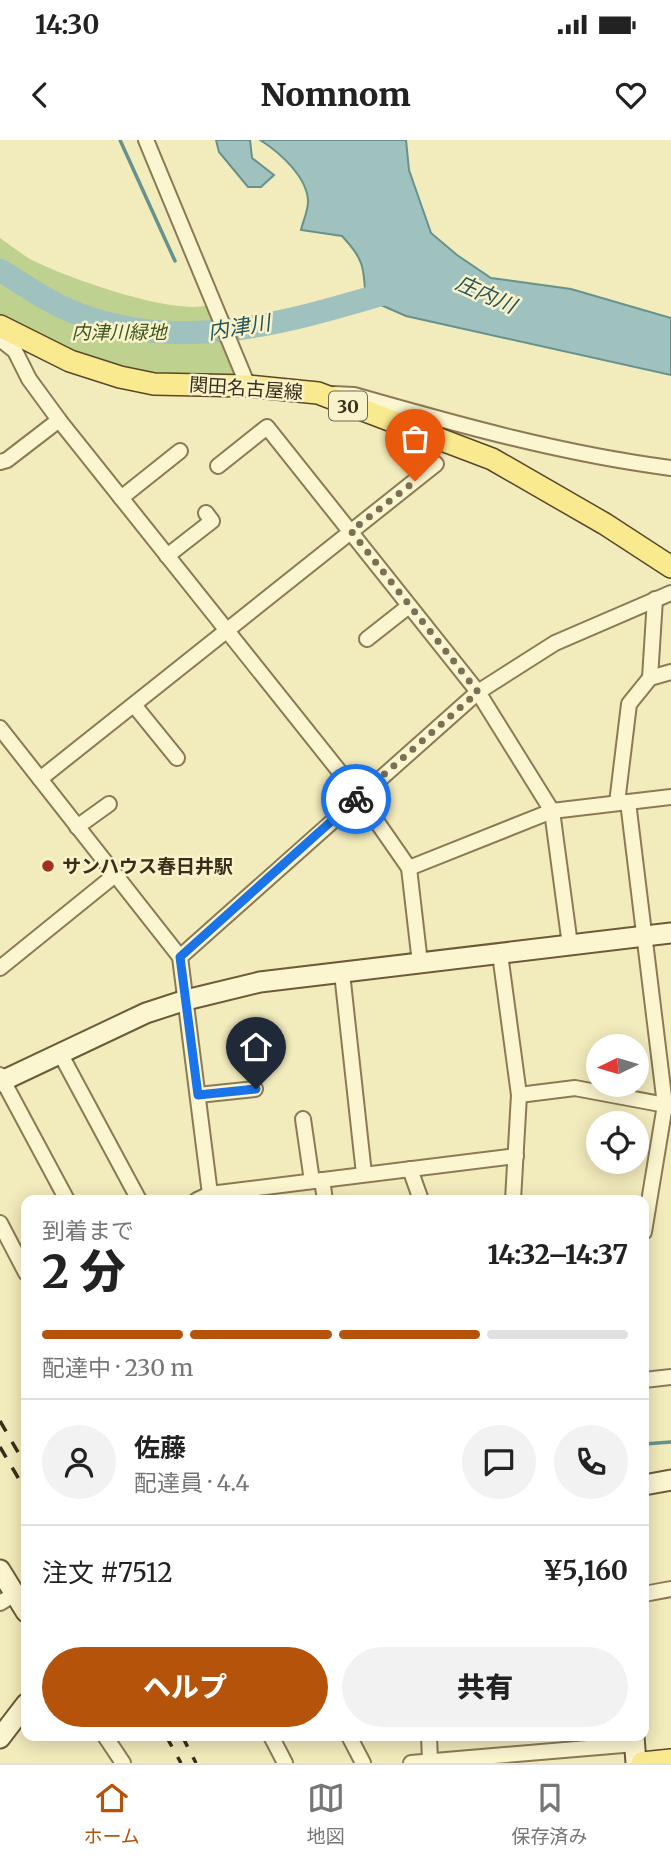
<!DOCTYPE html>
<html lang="ja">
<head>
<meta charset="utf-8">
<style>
	:root { --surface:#fff; --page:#f2f2f2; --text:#222; --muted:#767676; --line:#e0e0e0; --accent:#b45309 }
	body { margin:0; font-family:Merriweather,"Noto Sans JP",serif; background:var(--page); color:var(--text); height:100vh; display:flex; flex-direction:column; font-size:26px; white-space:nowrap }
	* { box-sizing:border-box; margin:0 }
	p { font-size:23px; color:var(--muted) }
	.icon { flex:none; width:38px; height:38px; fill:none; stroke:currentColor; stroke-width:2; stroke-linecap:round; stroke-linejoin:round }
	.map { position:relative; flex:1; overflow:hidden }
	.details { position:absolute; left:21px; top:1055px; width:628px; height:546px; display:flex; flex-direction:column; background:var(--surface); border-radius:14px; box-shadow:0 4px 18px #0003 }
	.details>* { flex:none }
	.needle { width:46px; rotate:265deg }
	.fabs { position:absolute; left:586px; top:894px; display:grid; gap:14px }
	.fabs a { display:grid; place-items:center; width:63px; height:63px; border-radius:50%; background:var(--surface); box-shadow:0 4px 18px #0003; font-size:35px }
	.pin { position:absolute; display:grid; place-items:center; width:60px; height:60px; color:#fff; margin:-72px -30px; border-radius:50% 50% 50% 0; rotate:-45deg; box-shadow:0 0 7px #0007 }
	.pin .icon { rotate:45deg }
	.courier { position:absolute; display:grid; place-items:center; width:70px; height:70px; margin:-35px; border:5px solid #1a73e8; border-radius:50%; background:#fff; color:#222; box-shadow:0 2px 9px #0007 }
	.overview em { font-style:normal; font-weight:800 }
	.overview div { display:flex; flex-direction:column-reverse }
	.overview { display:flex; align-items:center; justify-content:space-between; height:119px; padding:0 21px }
	h1 { font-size:46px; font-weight:800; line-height:52px }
	.bar { display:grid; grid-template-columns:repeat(4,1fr); gap:10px 7px; align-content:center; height:84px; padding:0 21px }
	.bar i { height:9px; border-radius:5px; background:var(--line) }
	.bar .active { background:var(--accent) }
	.bar p { grid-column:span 4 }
	.line { display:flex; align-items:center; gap:18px; padding:0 21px; border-top:2px solid var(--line) }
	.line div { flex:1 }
	.round { display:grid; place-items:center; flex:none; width:74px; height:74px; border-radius:37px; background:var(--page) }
	.button { display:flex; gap:14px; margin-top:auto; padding:14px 21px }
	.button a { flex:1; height:80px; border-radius:42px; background:var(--accent); color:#fff; font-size:28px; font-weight:800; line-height:80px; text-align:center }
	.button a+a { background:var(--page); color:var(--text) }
	.status { display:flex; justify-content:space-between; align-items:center; height:49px; padding:0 35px; background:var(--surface); direction:ltr }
	.status svg { height:19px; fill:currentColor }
	header { display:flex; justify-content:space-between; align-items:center; height:91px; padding:0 21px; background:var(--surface); font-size:32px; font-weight:800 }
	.menu { display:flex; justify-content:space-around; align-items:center; height:98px; border-top:2px solid var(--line); background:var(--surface); font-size:19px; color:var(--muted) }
	.menu a { display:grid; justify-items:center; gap:4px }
	.menu .active { color:var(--accent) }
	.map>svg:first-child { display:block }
	.green { fill:#bed18f }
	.water { fill:#a0c2be; stroke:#67918d; stroke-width:2 }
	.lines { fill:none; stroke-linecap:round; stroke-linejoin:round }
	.stream { stroke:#67918d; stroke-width:3.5 }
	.river { stroke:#a0c2be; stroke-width:23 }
	.street-casing { stroke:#8b7a54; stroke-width:18 }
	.secondary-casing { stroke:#6d5b37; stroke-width:23 }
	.primary-casing { stroke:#584729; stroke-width:24 }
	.street { stroke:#fcf6d0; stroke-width:14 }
	.secondary { stroke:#fcf6d0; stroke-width:19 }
	.primary { stroke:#faea8f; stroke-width:21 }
	.rail { stroke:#392e1a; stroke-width:3.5; stroke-dasharray:12 12; stroke-linecap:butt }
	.done { stroke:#7a7053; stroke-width:7; stroke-dasharray:0 12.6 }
	.route { stroke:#1a73e8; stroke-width:9 }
	.poi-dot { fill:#a0321e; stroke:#f9f3cc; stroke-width:2.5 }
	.labels { text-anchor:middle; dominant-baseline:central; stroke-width:5; stroke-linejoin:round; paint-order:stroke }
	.shield { fill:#f9f3cc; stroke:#73694f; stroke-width:2 }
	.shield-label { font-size:18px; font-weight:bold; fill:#392e1a }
	.park-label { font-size:19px; font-style:italic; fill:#40571f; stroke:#f9f3cc }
	.street-label { font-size:19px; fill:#392e1a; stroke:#f9f3cc }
	.poi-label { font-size:19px; font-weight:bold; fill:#392e1a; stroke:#f9f3cc; text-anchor:start }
	.water-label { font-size:21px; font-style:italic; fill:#28555a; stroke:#f9f3cc }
</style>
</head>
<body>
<div class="status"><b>14:30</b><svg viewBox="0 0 49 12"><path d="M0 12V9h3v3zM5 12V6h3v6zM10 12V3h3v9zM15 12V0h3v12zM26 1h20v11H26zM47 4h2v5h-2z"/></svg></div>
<header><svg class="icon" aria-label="back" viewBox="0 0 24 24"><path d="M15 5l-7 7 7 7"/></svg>Nomnom<svg class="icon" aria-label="heart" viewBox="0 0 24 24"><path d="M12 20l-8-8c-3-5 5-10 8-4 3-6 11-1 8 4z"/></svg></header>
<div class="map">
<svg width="671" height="1623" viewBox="0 0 671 1623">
	<rect width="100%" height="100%" fill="#f2ebbc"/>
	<!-- green -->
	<path class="green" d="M0 98C10 105 21 114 32 120 65 137 174 176 208 165L236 230 234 239 125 234 0 180Z"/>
	<!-- water -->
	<g class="water">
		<polygon points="216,0 250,0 252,18 274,35 261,47 248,47 219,12"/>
		<path d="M260 0H406L409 30 431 93 457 115 491 138 571 149 671 178V235L406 176 367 159C364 149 365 141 363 131 361 117 351 106 342 96L301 90C303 81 308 71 308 62 308 37 279 12 260 0Z"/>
	</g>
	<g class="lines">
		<!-- stream -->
		<g class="stream">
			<polyline points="120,0 175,121"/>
			<polyline points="644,1304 671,1302"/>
		</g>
		<!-- river -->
		<path class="river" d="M0 130C21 143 42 158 64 168 173 218 289 182 397 150"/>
		<!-- street casing -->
		<g class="street-casing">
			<g id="street">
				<polyline points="146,0 248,246"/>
				<polyline points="0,199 15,211 29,239 59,280 359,656 409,728 420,823"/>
				<path d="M333 254 354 255C459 285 563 314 671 328"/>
				<polyline points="0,322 7,320 59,280"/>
				<polyline points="218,326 267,287 478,552 552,671 570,805"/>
				<polyline points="121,358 180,311"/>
				<polyline points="167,416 212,381 206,373"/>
				<polyline points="367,499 409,466"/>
				<polyline points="650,538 655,459"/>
				<polyline points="134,565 177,618"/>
				<polyline points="0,588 180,817 210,1054"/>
				<polyline points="40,639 436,324"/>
				<polyline points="628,662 665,965 644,1092"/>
				<polyline points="617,663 629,564 650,538 671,532"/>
				<polyline points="77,687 109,664"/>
				<polyline points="409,728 552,671 671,657"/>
				<polyline points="500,814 519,955 513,1060"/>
				<polyline points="180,817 478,552 555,503 671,453"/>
				<polyline points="0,828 115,735"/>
				<polyline points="342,833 364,1034"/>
				<polyline points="60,913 139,1060"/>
				<polyline points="0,935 67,1060"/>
				<polyline points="198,955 255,949"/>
				<polyline points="519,955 575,948 671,966"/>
				<polyline points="303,979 312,1041"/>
				<polyline points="410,1029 421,1060"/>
				<polyline points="322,1040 325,1060"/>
				<polyline points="197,1060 210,1054 516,1016"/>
				<polyline points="0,1083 26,1133"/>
				<polyline points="644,1240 671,1237"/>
				<polyline points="644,1454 671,1449"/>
				<polyline points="0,1463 15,1454"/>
				<polyline points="105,1596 123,1623"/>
				<polyline points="271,1596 285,1623"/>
				<polyline points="349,1596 363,1623"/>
				<polyline points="429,1596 430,1621"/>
				<polyline points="411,1623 635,1604"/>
			</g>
		</g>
		<!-- secondary casing -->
		<g class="secondary-casing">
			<g id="secondary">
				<polyline points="0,942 146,873 186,860 260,842 671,793"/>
				<polyline points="644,1345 671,1340"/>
				<polyline points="0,1430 26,1472"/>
				<polyline points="634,1596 636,1623"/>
				<polyline points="0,1598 26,1564"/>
			</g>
		</g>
		<!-- primary casing -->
		<g class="primary-casing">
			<g id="primary">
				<polyline points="0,186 70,221 120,237 154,244 248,246 318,253 492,319 605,384 671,427"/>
				<polyline points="642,1623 671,1620"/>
			</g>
		</g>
		<!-- street -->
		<use href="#street" class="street"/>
		<!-- secondary -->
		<use href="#secondary" class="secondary"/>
		<!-- primary -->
		<use href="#primary" class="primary"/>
		<!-- rail -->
		<g class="rail">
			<polyline points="0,1281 26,1326"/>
			<polyline points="0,1307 26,1351"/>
			<polyline points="166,1596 181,1623"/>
			<polyline points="182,1596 196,1623"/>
		</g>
	</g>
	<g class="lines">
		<!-- done -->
		<polyline class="done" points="356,659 478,552 351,391 415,341"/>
		<!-- route -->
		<polyline class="route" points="256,949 198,955 180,817 356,659"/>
	</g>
	<!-- markers -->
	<circle class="poi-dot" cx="48" cy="726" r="7"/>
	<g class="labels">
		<!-- shield labels -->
		<rect class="shield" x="329" y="251.5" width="38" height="29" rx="5"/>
		<g class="shield-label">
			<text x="348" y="266">30</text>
		</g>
		<!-- park labels -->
		<g class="park-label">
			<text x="119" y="192">内津川緑地</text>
		</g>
		<!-- street labels -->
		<g class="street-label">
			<text transform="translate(246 248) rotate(4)">関田名古屋線</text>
		</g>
		<!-- poi labels -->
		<g class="poi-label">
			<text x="62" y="726">サンハウス春日井駅</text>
		</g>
		<!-- water labels -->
		<g class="water-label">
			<text transform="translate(486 154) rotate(24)">庄内川</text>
			<text transform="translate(239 187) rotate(-9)">内津川</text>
		</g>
	</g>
</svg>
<div class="fabs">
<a><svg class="needle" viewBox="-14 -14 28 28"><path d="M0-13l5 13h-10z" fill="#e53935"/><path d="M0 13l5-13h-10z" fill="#767676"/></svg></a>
<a><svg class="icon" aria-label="locate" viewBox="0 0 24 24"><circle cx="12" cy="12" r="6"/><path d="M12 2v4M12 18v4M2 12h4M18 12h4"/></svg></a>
</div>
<div class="pin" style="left:415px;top:341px;background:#ea580c"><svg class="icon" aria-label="bag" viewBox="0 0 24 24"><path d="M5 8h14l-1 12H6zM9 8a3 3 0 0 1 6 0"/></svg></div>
<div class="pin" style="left:256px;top:949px;background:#1f2937"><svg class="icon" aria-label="home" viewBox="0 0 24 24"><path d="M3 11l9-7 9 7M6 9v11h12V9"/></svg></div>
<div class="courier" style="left:356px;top:659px"><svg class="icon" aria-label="bike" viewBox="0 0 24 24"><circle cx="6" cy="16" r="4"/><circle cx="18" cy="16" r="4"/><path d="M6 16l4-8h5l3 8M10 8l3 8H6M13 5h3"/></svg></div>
<section class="details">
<div class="overview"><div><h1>2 分</h1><p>到着まで</p></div><em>14:32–14:37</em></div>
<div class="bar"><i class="active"></i><i class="active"></i><i class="active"></i><i></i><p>配達中 · 230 m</p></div>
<div class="line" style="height:126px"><a class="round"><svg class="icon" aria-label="person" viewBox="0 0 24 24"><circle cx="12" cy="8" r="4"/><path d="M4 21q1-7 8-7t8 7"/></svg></a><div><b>佐藤</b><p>配達員 · 4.4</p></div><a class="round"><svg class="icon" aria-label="chat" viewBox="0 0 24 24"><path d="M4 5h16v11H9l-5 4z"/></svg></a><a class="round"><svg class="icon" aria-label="phone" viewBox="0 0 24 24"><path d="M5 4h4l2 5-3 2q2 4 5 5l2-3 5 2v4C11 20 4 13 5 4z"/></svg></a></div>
<div class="line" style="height:91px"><div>注文 #7512</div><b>¥5,160</b></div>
<div class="button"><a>ヘルプ</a><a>共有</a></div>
</section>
</div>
<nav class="menu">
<a class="active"><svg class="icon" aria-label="home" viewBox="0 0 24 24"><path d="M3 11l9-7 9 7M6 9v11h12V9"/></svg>ホーム</a>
<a><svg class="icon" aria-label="map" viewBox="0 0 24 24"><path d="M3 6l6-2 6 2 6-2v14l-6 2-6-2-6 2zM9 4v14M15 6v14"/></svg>地図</a>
<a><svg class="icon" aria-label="saved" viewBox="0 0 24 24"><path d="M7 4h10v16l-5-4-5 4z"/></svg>保存済み</a>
</nav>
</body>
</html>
